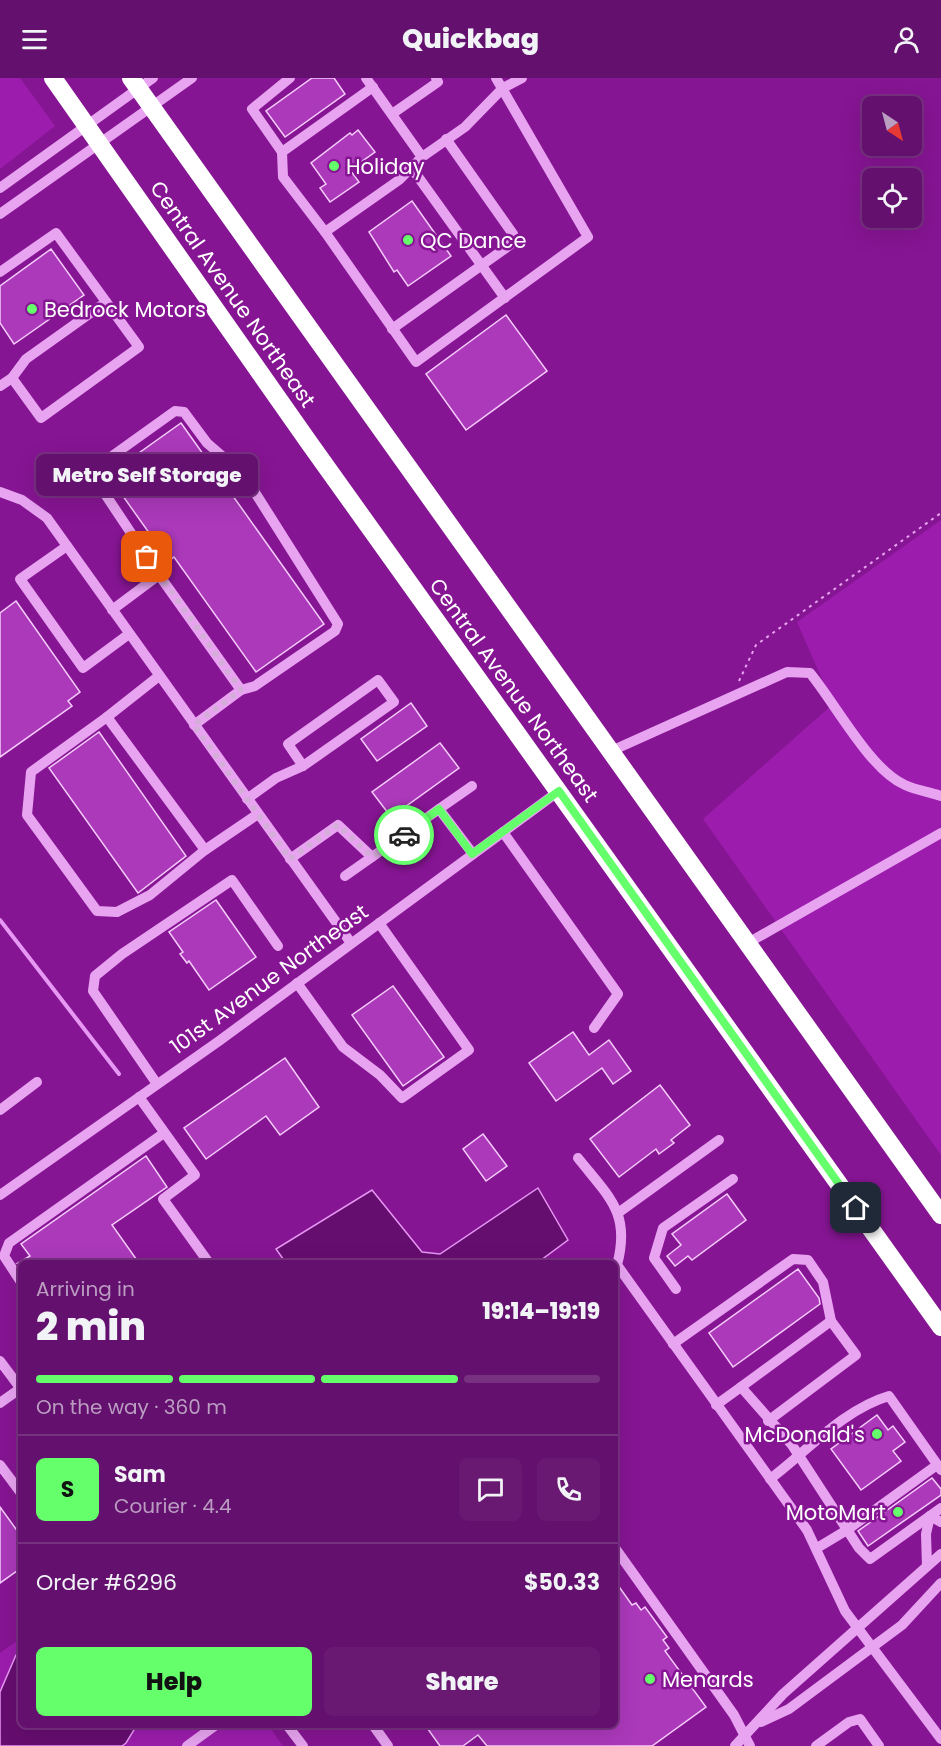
<!DOCTYPE html>
<html lang="en">
<head>
<meta charset="utf-8">
<style>
	:root { --surface:#64106e; --page:#6a1973; --text:#f1f3f6; --muted:#bb9dc2; --line:#783081; --accent:#65ff6b }
	body { margin:0; font-family:Poppins,sans-serif; background:var(--page); color:var(--text); height:100vh; display:flex; flex-direction:column; font-size:22px; white-space:nowrap }
	* { box-sizing:border-box; margin:0 }
	p { font-size:20px; color:var(--muted) }
	.icon { flex:none; width:33px; height:33px; fill:none; stroke:currentColor; stroke-width:2; stroke-linecap:round; stroke-linejoin:round }
	.map { position:relative; flex:1; overflow:hidden }
	.details { position:absolute; left:18px; top:1182px; width:600px; height:468px; display:flex; flex-direction:column; background:var(--surface); border-radius:9px; box-shadow:0 6px 24px #0002,0 0 0 2px var(--line) }
	.details>* { flex:none }
	.needle { width:39px; rotate:144deg }
	.controls { position:absolute; left:862px; top:18px; display:grid; gap:12px }
	.controls a { display:grid; place-items:center; width:60px; height:60px; border-radius:9px; background:var(--surface); box-shadow:0 6px 24px #0002,0 0 0 2px var(--line); font-size:30px }
	.pin { position:absolute; display:grid; place-items:center; width:51px; height:51px; color:#fff; margin:-26px; border-radius:12px; box-shadow:0 3px 9px #0006 }
	.courier { position:absolute; display:grid; place-items:center; width:60px; height:60px; margin:-30px; border:4px solid #65ff6b; border-radius:50%; background:#fff; color:#222; box-shadow:0 2px 8px #0007 }
	.bubble { position:absolute; height:42px; border-radius:9px; background:var(--surface); box-shadow:0 6px 24px #0002,0 0 0 2px var(--line); font-size:20px; font-weight:800; line-height:42px; text-align:center }
	.overview em { font-style:normal; font-weight:800 }
	.overview div { display:flex; flex-direction:column-reverse }
	.overview { display:flex; align-items:center; justify-content:space-between; height:102px; padding:0 18px }
	h1 { font-size:39px; font-weight:800; line-height:45px }
	.bar { display:grid; grid-template-columns:repeat(4,1fr); gap:9px 6px; align-content:center; height:72px; padding:0 18px }
	.bar i { height:8px; border-radius:4px; background:var(--line) }
	.bar .selected { background:var(--accent) }
	.bar p { grid-column:span 4 }
	.line { display:flex; align-items:center; gap:15px; padding:0 18px; border-top:2px solid var(--line) }
	.line div { flex:1 }
	.round { display:grid; place-items:center; flex:none; width:63px; height:63px; border-radius:9px; background:var(--page) }
	.primary-button { display:flex; gap:12px; margin-top:auto; padding:12px 18px }
	.primary-button a { flex:1; height:69px; border-radius:9px; background:var(--accent); color:#111; font-size:24px; font-weight:800; line-height:69px; text-align:center }
	.primary-button a+a { background:var(--page); color:var(--text) }
	header { display:flex; justify-content:space-between; align-items:center; height:78px; padding:0 18px; background:var(--surface); font-size:27px; font-weight:800 }
	.map>svg:first-child { display:block }
	.green { fill:#9c1dad }
	.water { fill:#660d70; stroke:#e797f4; stroke-width:1.5 }
	.lines { fill:none; stroke-linecap:round; stroke-linejoin:round }
	.stream { stroke:#e797f4; stroke-width:4 }
	.building { fill:#ab39ba; stroke:#f6ccfc; stroke-width:1.5 }
	.path { stroke:#e8a4f1; stroke-width:2; stroke-dasharray:3 4.5; stroke-linecap:butt }
	.minor { stroke:#e8a4f1; stroke-width:10 }
	.highway { stroke:#fff; stroke-width:18 }
	.done { stroke:#d5add9; stroke-width:6; stroke-dasharray:0 10.8 }
	.route { stroke:#65ff6b; stroke-width:8 }
	.poi-dot { fill:#65ff6b; stroke:#861593; stroke-width:2 }
	.labels { text-anchor:middle; dominant-baseline:central; stroke-width:5; stroke-linejoin:round; paint-order:stroke }
	.poi-label { font-size:21px; fill:#fff; stroke:#861593; text-anchor:start }
	.street-label { font-size:21px; fill:#fff; stroke:#861593 }
</style>
</head>
<body>
<header><svg class="icon" aria-label="menu" viewBox="0 0 24 24"><path d="M4 6h16M4 12h16M4 18h16"/></svg>Quickbag<svg class="icon" aria-label="person" viewBox="0 0 24 24"><circle cx="12" cy="8" r="4"/><path d="M4 21q1-7 8-7t8 7"/></svg></header>
<div class="map">
<svg width="941" height="1668" viewBox="0 0 941 1668">
	<rect width="100%" height="100%" fill="#861593"/>
	<!-- green -->
	<g class="green">
		<polygon points="0,0 20,0 55,48 0,91"/>
		<polygon points="941,442 941,1077 703,741 833,626 797,544"/>
		<polygon points="21,1560 21,1647 268,1647 283,1668 0,1668 0,1575"/>
	</g>
	<!-- water -->
	<g class="water">
		<polygon points="538,1110 568,1162 537,1185 286,1185 276,1171 372,1112 422,1174 440,1176"/>
		<polygon points="21,1574 21,1647 137,1647 126,1665 122,1668 0,1668 0,1614 16,1577"/>
	</g>
	<g class="lines">
		<!-- stream -->
		<polyline class="stream" points="0,842 119,996"/>
	</g>
	<!-- building -->
	<g class="building">
		<polygon points="312,0 334,0 345,16 285,59 266,33"/>
		<polygon points="358,52 375,74 350,92 359,104 330,124 320,110 326,106 311,85 350,55 352,57"/>
		<polygon points="412,123 451,178 408,208 397,192 394,194 369,154"/>
		<polygon points="51,171 84,217 14,266 0,245 0,208"/>
		<polygon points="506,237 547,293 466,352 426,296"/>
		<polygon points="181,345 324,546 256,594 174,479 169,483 108,397"/>
		<polygon points="16,523 80,614 68,623 72,628 0,679 0,535"/>
		<polygon points="411,625 427,648 377,683 361,661"/>
		<polygon points="99,654 186,778 138,815 49,690"/>
		<polygon points="440,665 459,690 391,739 372,714"/>
		<polygon points="216,822 256,879 209,912 189,883 187,885 180,876 183,874 169,854"/>
		<polygon points="393,908 444,979 403,1008 352,937"/>
		<polygon points="573,954 589,977 609,962 631,993 613,1006 602,990 556,1023 529,985"/>
		<polygon points="285,980 319,1029 280,1057 266,1038 206,1081 184,1050"/>
		<polygon points="660,1007 690,1047 671,1062 674,1065 659,1076 656,1071 619,1099 590,1061"/>
		<polygon points="483,1056 507,1088 486,1103 463,1071"/>
		<polygon points="146,1078 167,1109 112,1147 139,1185 18,1185 30,1178 21,1166"/>
		<polygon points="727,1116 746,1142 692,1182 688,1178 675,1188 667,1178 681,1167 672,1156"/>
		<polygon points="798,1191 819,1220 820,1226 733,1289 709,1255"/>
		<polygon points="877,1337 888,1352 893,1348 905,1364 893,1373 901,1383 861,1412 831,1371"/>
		<polygon points="932,1400 941,1411 941,1417 868,1468 858,1453"/>
		<polygon points="0,1429 21,1458 21,1490 0,1505"/>
		<polygon points="615,1503 632,1527 636,1525 641,1532 645,1529 667,1559 663,1562 669,1570 665,1573 706,1629 652,1668 487,1668 478,1657 463,1668 440,1668 425,1647 615,1647"/>
	</g>
	<g class="lines">
		<!-- path -->
		<polyline class="path" points="739,603 756,567 941,435"/>
		<!-- minor -->
		<g class="minor">
			<polyline points="290,0 252,31 282,74 373,9"/>
			<polyline points="366,0 422,79 465,49 503,10 522,0"/>
			<polyline points="392,36 438,4 436,0"/>
			<polyline points="282,74 283,99 325,154 399,102 422,79"/>
			<polyline points="411,89 505,220"/>
			<polyline points="0,110 153,0"/>
			<polyline points="0,136 192,0"/>
			<polyline points="325,154 416,284 588,159 496,0"/>
			<polyline points="0,194 56,155 139,269 41,340 12,300"/>
			<polyline points="392,251 510,167 513,156 446,61"/>
			<polyline points="0,308 12,300 26,281 106,224"/>
			<polyline points="0,414 22,422 47,440 351,865"/>
			<polyline points="67,468 20,501 83,590 129,556"/>
			<polyline points="159,497 99,407 96,394 101,386 175,333 184,334 207,365 244,397 338,546 335,553 255,608 241,612"/>
			<polyline points="112,532 159,497 241,612 194,647"/>
			<polyline points="159,598 107,639 205,772 258,736"/>
			<polyline points="107,639 31,694 27,737 97,833 117,834 150,817 205,772"/>
			<path d="M609 674 787 594 810 595C835 625 870 692 905 707 916 712 929 714 941 718"/>
			<polyline points="247,721 276,700 303,688 394,624 378,602 288,666 303,688"/>
			<polyline points="439,731 472,708"/>
			<polyline points="503,754 618,916 594,950"/>
			<polyline points="290,781 338,747 372,779 439,731 473,776"/>
			<polyline points="345,798 372,779"/>
			<polyline points="746,866 941,755"/>
			<polyline points="297,905 343,969 380,997 402,1020 469,972 379,845"/>
			<polyline points="157,1006 93,913 95,898 122,876 232,802 278,868"/>
			<polyline points="139,1019 195,1097 163,1121 209,1185"/>
			<polyline points="0,1032 37,1004"/>
			<path d="M578 1080C609 1119 631 1135 617 1187"/>
			<polyline points="0,1117 219,963 559,713"/>
			<polyline points="618,1135 719,1062"/>
			<polyline points="617,1187 807,1452 845,1533 941,1661"/>
			<polyline points="21,1204 4,1178 9,1165 164,1055"/>
			<polyline points="676,1211 654,1180 663,1150 733,1101"/>
			<polyline points="831,1243 741,1309 792,1367 859,1470 870,1481 941,1430"/>
			<polyline points="673,1266 793,1181 808,1182 823,1204 831,1243 856,1277 768,1343"/>
			<polyline points="0,1283 21,1311"/>
			<polyline points="0,1325 21,1310"/>
			<polyline points="716,1327 741,1309"/>
			<polyline points="0,1387 21,1415"/>
			<path d="M770 1401C806 1374 844 1331 889 1318L941 1392"/>
			<polyline points="930,1438 941,1444"/>
			<polyline points="615,1470 734,1637 750,1668"/>
			<polyline points="817,1470 847,1452 937,1387"/>
			<polyline points="927,1488 926,1456 930,1438"/>
			<polyline points="761,1644 789,1631 902,1547 941,1505"/>
			<polyline points="287,1647 303,1668"/>
			<polyline points="373,1647 388,1668"/>
			<polyline points="187,1668 216,1647"/>
			<polyline points="735,1668 783,1616 941,1476"/>
			<polyline points="816,1668 849,1644 860,1641 879,1668"/>
		</g>
		<!-- highway -->
		<g class="highway">
			<polyline points="53,0 310,366 941,1249"/>
			<polyline points="131,0 941,1137"/>
		</g>
	</g>
	<g class="lines">
		<!-- done -->
		<polyline class="done" points="147,479 241,612 194,647 290,781 338,747 372,779 404,757"/>
		<!-- route -->
		<polyline class="route" points="404,757 439,731 472,776 559,713 856,1130"/>
	</g>
	<!-- markers -->
	<g class="poi-dot">
		<circle cx="334" cy="88" r="6"/>
		<circle cx="408" cy="162" r="6"/>
		<circle cx="32" cy="231" r="6"/>
		<circle cx="877" cy="1356" r="6"/>
		<circle cx="898" cy="1434" r="6"/>
		<circle cx="650" cy="1601" r="6"/>
	</g>
	<g class="labels">
		<!-- poi labels -->
		<g class="poi-label">
			<text x="346" y="88">Holiday</text>
			<text x="420" y="162">QC Dance</text>
			<text x="44" y="231">Bedrock Motors</text>
			<text x="865" y="1356" text-anchor="end">McDonald's</text>
			<text x="886" y="1434" text-anchor="end">MotoMart</text>
			<text x="662" y="1601">Menards</text>
		</g>
		<!-- street labels -->
		<g class="street-label">
			<text transform="translate(233 216) rotate(55)">Central Avenue Northeast</text>
			<text transform="translate(514 612) rotate(54)">Central Avenue Northeast</text>
			<text transform="translate(269 901) rotate(-36)">101st Avenue Northeast</text>
		</g>
	</g>
</svg>
<div class="controls">
<a><svg class="needle" viewBox="-14 -14 28 28"><path d="M0-13l5 13h-10z" fill="#e53935"/><path d="M0 13l5-13h-10z" fill="#bb9dc2"/></svg></a>
<a><svg class="icon" aria-label="locate" viewBox="0 0 24 24"><circle cx="12" cy="12" r="6"/><path d="M12 2v4M12 18v4M2 12h4M18 12h4"/></svg></a>
</div>
<div class="pin" style="left:147px;top:479px;background:#ea580c"><svg class="icon" aria-label="bag" viewBox="0 0 24 24"><path d="M5 8h14l-1 12H6zM9 8a3 3 0 0 1 6 0"/></svg></div>
<div class="pin" style="left:856px;top:1130px;background:#1f2937"><svg class="icon" aria-label="home" viewBox="0 0 24 24"><path d="M3 11l9-7 9 7M6 9v11h12V9"/></svg></div>
<div class="courier" style="left:404px;top:757px"><svg class="icon" aria-label="car" viewBox="0 0 24 24"><path d="M5 17H2v-5l4-1 3-4h7l3 4 3 1v5h-3M9 17h6M6 11h13"/><circle cx="7" cy="17" r="2"/><circle cx="17" cy="17" r="2"/></svg></div>
<div class="bubble" style="left:36px;top:376px;width:222px">Metro Self Storage</div>
<section class="details">
<div class="overview"><div><h1>2 min</h1><p>Arriving in</p></div><em>19:14–19:19</em></div>
<div class="bar"><i class="selected"></i><i class="selected"></i><i class="selected"></i><i></i><p>On the way · 360 m</p></div>
<div class="line" style="height:108px"><b class="round" style="background:var(--accent);color:#111">S</b><div><b>Sam</b><p>Courier · 4.4</p></div><a class="round"><svg class="icon" aria-label="chat" viewBox="0 0 24 24"><path d="M4 5h16v11H9l-5 4z"/></svg></a><a class="round"><svg class="icon" aria-label="phone" viewBox="0 0 24 24"><path d="M5 4h4l2 5-3 2q2 4 5 5l2-3 5 2v4C11 20 4 13 5 4z"/></svg></a></div>
<div class="line" style="height:78px"><div>Order #6296</div><b>$50.33</b></div>
<div class="primary-button"><a>Help</a><a>Share</a></div>
</section>
</div>
</body>
</html>
